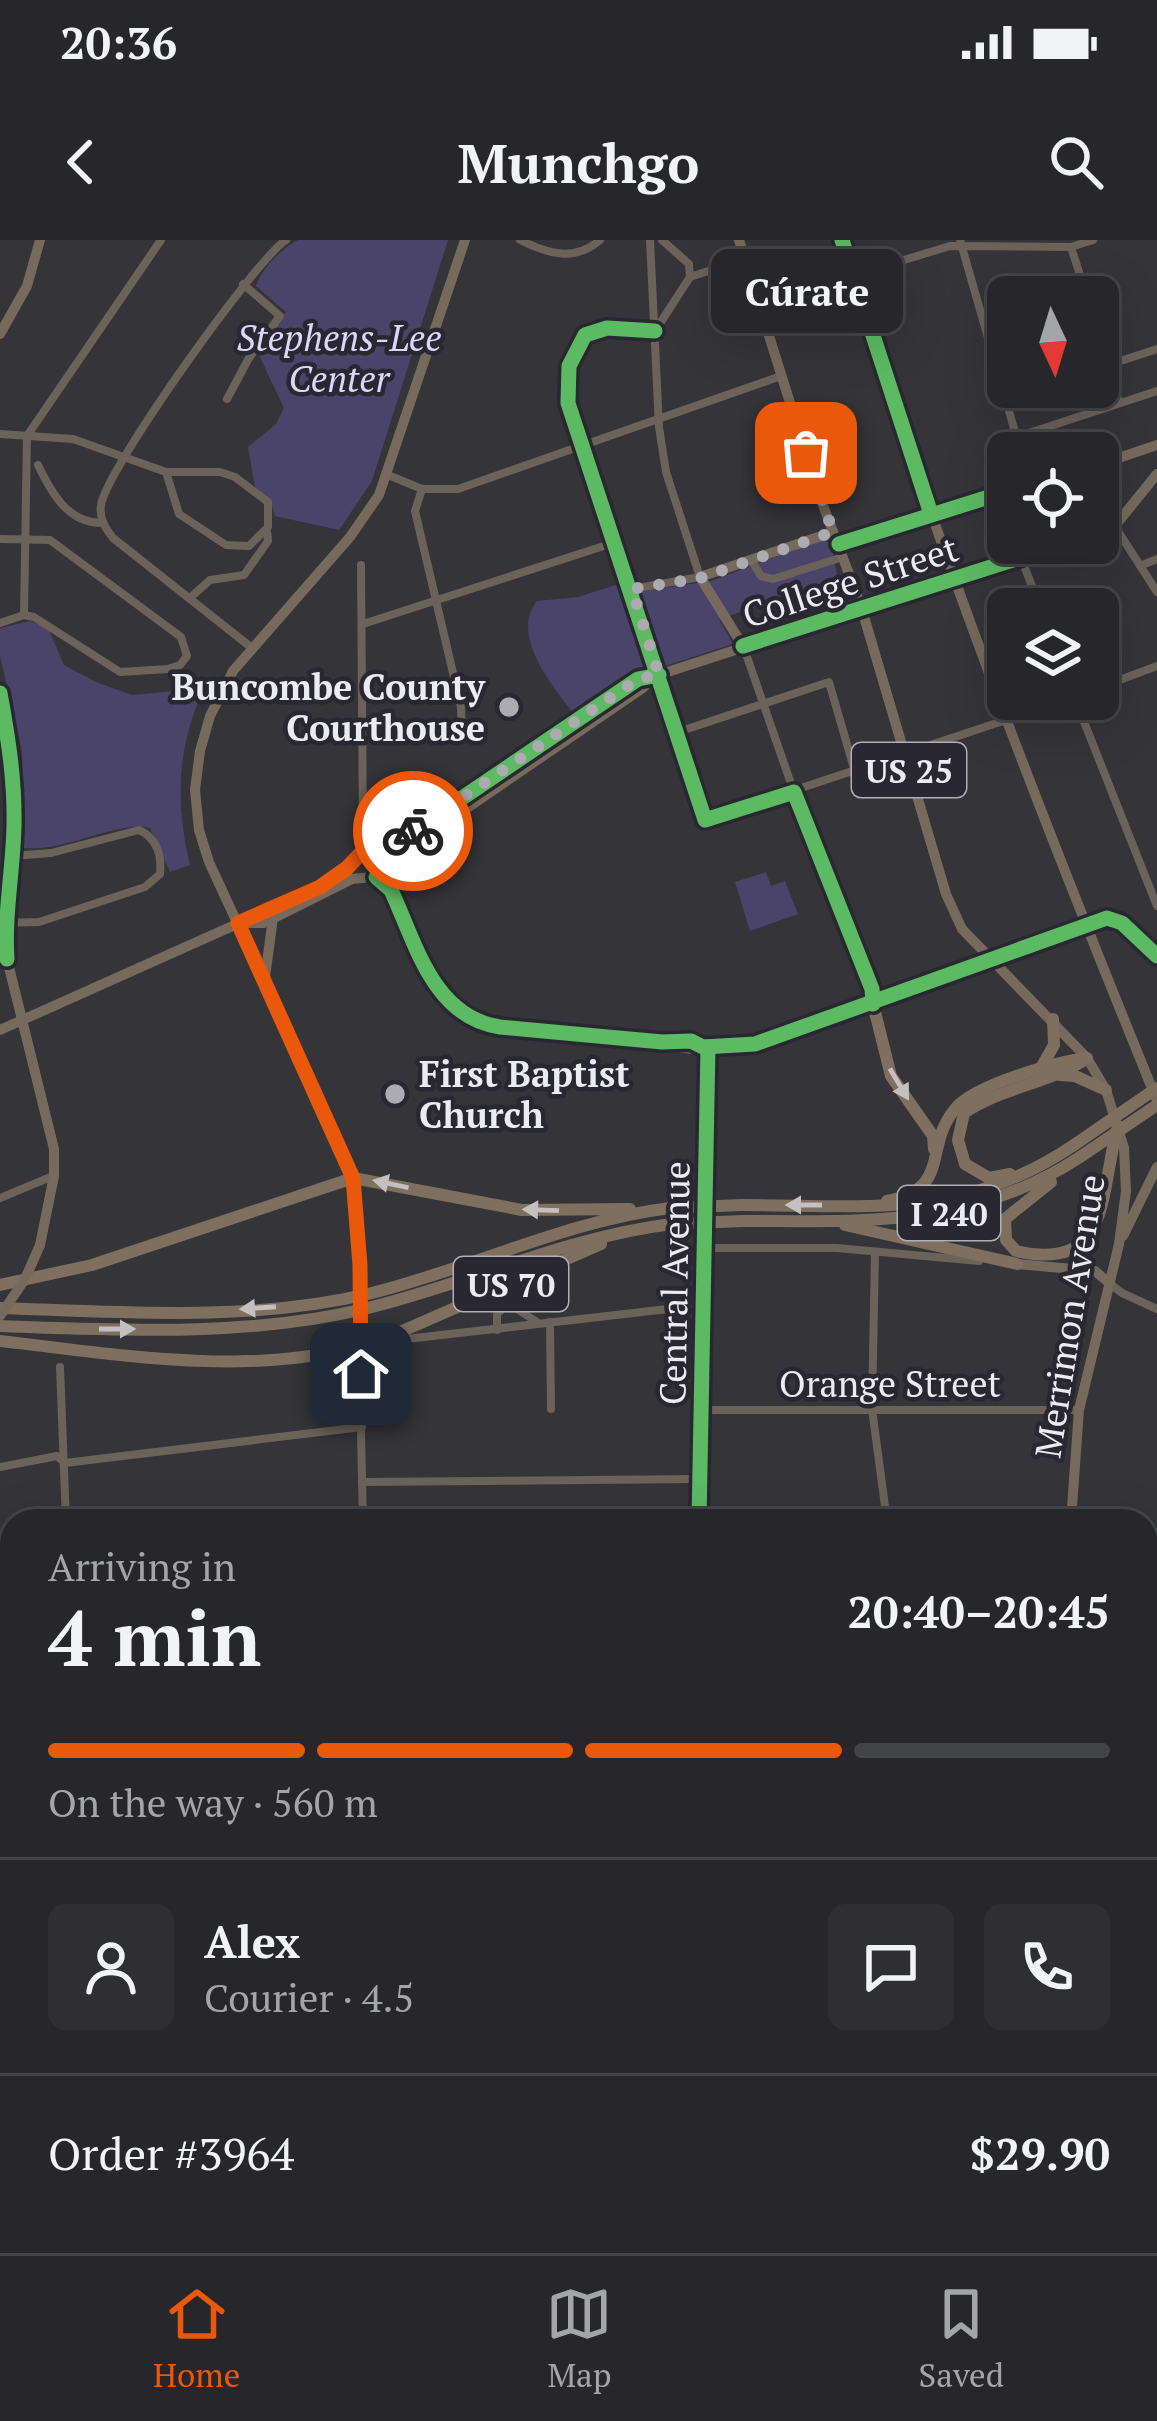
<!DOCTYPE html>
<html lang="en">
<head>
<meta charset="utf-8">
<style>
	:root { --surface:#27272b; --page:#2f2f33; --text:#f1f3f6; --muted:#a4a5a9; --line:#434447; --accent:#ea580c }
	body { margin:0; font-family:"PT Serif",serif; background:var(--page); color:var(--text); height:100vh; display:flex; flex-direction:column; font-size:45px; white-space:nowrap }
	* { box-sizing:border-box; margin:0 }
	p { font-size:39px; color:var(--muted) }
	.icon { flex:none; width:66px; height:66px; fill:none; stroke:currentColor; stroke-width:2; stroke-linecap:round; stroke-linejoin:round }
	.map { position:relative; flex:1; overflow:hidden }
	.drawer { position:absolute; left:0px; top:1269px; width:1158px; height:744px; display:flex; flex-direction:column; background:var(--surface); border-radius:36px 36px 0 0; box-shadow:0 12px 48px #0002,0 0 0 3px var(--line) }
	.drawer>* { flex:none }
	.needle { width:78px; rotate:176deg }
	.buttons { position:absolute; left:987px; top:36px; display:grid; gap:24px }
	.buttons a { display:grid; place-items:center; width:132px; height:132px; border-radius:18px; background:var(--surface); box-shadow:0 12px 48px #0002,0 0 0 3px var(--line); font-size:60px }
	.pin { position:absolute; display:grid; place-items:center; width:102px; height:102px; color:#fff; margin:-51px; border-radius:24px; box-shadow:0 6px 18px #0006 }
	.courier { position:absolute; display:grid; place-items:center; width:120px; height:120px; margin:-60px; border:9px solid #ea580c; border-radius:50%; background:#fff; color:#222; box-shadow:0 3px 15px #0007 }
	.bubble { position:absolute; height:84px; border-radius:18px; background:var(--surface); box-shadow:0 12px 48px #0002,0 0 0 3px var(--line); font-size:39px; font-weight:700; line-height:84px; text-align:center }
	.head em { font-style:normal; font-weight:700 }
	.head div { display:flex; flex-direction:column-reverse }
	.head { display:flex; align-items:center; justify-content:space-between; height:204px; padding:0 48px }
	h1 { font-size:78px; font-weight:700; line-height:90px }
	.bar { display:grid; grid-template-columns:repeat(4,1fr); gap:18px 12px; align-content:center; height:144px; padding:0 48px }
	.bar i { height:15px; border-radius:9px; background:var(--line) }
	.bar .current { background:var(--accent) }
	.bar p { grid-column:span 4 }
	.line { display:flex; align-items:center; gap:30px; padding:0 48px; border-top:3px solid var(--line) }
	.line div { flex:1 }
	.round { display:grid; place-items:center; flex:none; width:126px; height:126px; border-radius:18px; background:var(--page) }
	.status { display:flex; justify-content:space-between; align-items:center; height:84px; padding:0 60px; background:var(--surface); direction:ltr }
	.status svg { height:33px; fill:currentColor }
	header { display:flex; justify-content:space-between; align-items:center; height:156px; padding:0 48px; background:var(--surface); font-size:54px; font-weight:700 }
	.tab-bar { display:flex; justify-content:space-around; align-items:center; height:168px; border-top:3px solid var(--line); background:var(--surface); font-size:33px; color:var(--muted) }
	.tab-bar a { display:grid; justify-items:center; gap:6px }
	.tab-bar .current { color:var(--accent) }
	.map>svg:first-child { display:block }
	.green { fill:#4a446b }
	.lines { fill:none; stroke-linecap:round; stroke-linejoin:round }
	.minor { stroke:#6b625a; stroke-width:8 }
	.major { stroke:#766a5d; stroke-width:10 }
	.highway { stroke:#7e6f5f; stroke-width:12 }
	.major-bridge { stroke:#766a5d; stroke-width:10 }
	.highway-bridge { stroke:#7e6f5f; stroke-width:12 }
	.cycleway-casing { stroke:#292731; stroke-width:22 }
	.cycleway { stroke:#5cba63; stroke-width:15 }
	.oneway { fill:#c5c0bf }
	.done { stroke:#ababb1; stroke-width:12; stroke-dasharray:0 21.6 }
	.route { stroke:#ea580c; stroke-width:15 }
	.poi-dot { fill:#ababb1; stroke:#292731; stroke-width:4.5 }
	.labels { text-anchor:middle; dominant-baseline:central; stroke-width:9; stroke-linejoin:round; paint-order:stroke }
	.shield { fill:#292731; stroke:#b1b0b8; stroke-width:3 }
	.shield-label { font-size:33px; font-weight:bold; fill:#ebebf2 }
	.park-label { font-size:36px; font-style:italic; fill:#dbd8f7; stroke:#292731 }
	.street-label { font-size:36px; fill:#ebebf2; stroke:#292731 }
	.poi-label { font-size:36px; font-weight:bold; fill:#ebebf2; stroke:#292731; text-anchor:end }
</style>
</head>
<body>
<div class="status"><b>20:36</b><svg viewBox="0 0 49 12"><path d="M0 12V9h3v3zM5 12V6h3v6zM10 12V3h3v9zM15 12V0h3v12zM26 1h20v11H26zM47 4h2v5h-2z"/></svg></div>
<header><svg class="icon" aria-label="back" viewBox="0 0 24 24"><path d="M15 5l-7 7 7 7"/></svg>Munchgo<svg class="icon" aria-label="search" viewBox="0 0 24 24"><circle cx="10" cy="10" r="6"/><path d="M15 15l6 6"/></svg></header>
<div class="map">
<svg width="1157" height="2013" viewBox="0 0 1157 2013">
	<rect width="100%" height="100%" fill="#343439"/>
	<!-- green -->
	<g class="green">
		<path d="M298 0H448L372 241 339 290 275 276 271 262 255 247 248 207 276 184 284 168 257 111 286 72 256 46C262 28 281 9 298 0Z"/>
		<path d="M821 300 831 303 838 340 719 379 733 404 634 436 576 476C554 449 509 395 537 361L578 357 625 342 629 353 711 341Z"/>
		<path d="M30 381 48 388 64 425 96 442 132 455 204 448C177 507 175 562 190 625L170 632 150 588C116 580 68 612 24 608L22 511 0 416V388Z"/>
		<polygon points="766,632 771,646 785,641 798,674 750,691 735,642"/>
	</g>
	<g class="lines">
		<!-- minor -->
		<g class="minor">
			<path d="M520 0C548 14 575 22 600 0"/>
			<polyline points="662,0 689,24 690,37"/>
			<polyline points="960,0 1021,213"/>
			<polyline points="1071,7 1087,57"/>
			<path d="M745 19 690 37 655 91C593 87 561 86 568 163L705 580 1069 459"/>
			<polyline points="759,64 950,6 1071,7 1093,0"/>
			<polyline points="1098,94 1119,162"/>
			<polyline points="1108,125 1157,109"/>
			<polyline points="227,159 249,118 280,76 243,44"/>
			<polyline points="0,194 73,199 166,232 220,232 235,237 268,262 268,287 249,306 226,305 179,274 166,232"/>
			<polyline points="1017,197 1157,151"/>
			<path d="M38 225C51 252 68 284 103 283"/>
			<polyline points="388,235 422,249 458,249 781,136"/>
			<polyline points="422,249 415,271 461,467 462,498"/>
			<polyline points="1098,260 1157,352"/>
			<polyline points="0,299 50,300 181,397 187,416 180,425 168,429 120,432 34,377 24,375 0,383"/>
			<polyline points="1021,318 1041,369"/>
			<polyline points="751,320 761,336 773,339 843,317"/>
			<polyline points="361,325 363,595 368,606"/>
			<polyline points="1140,326 1157,319"/>
			<polyline points="632,349 700,337 666,232 659,187 650,0"/>
			<polyline points="191,357 210,340 244,335 268,301 267,291"/>
			<polyline points="24,375 27,196 161,0"/>
			<polyline points="363,384 616,302"/>
			<path d="M252 408 113 298C105 288 99 278 101 265 106 230 255 20 286 0"/>
			<polyline points="1098,448 1157,426"/>
			<polyline points="1075,459 1157,666"/>
			<polyline points="678,492 829,442 855,532"/>
			<polyline points="390,628 391,650 442,758 469,779 500,787 662,802 691,801 703,807"/>
			<path d="M1 683 39 682 145 647 160 634C162 616 157 598 139 590L51 613 12 616"/>
			<path d="M1086 684C1127 671 1127 695 1157 716"/>
			<path d="M662 802C708 829 826 780 873 764L872 749 797 561 744 408"/>
			<polyline points="0,958 53,936"/>
			<polyline points="707,1008 837,1008 979,1021"/>
			<polyline points="875,1013 872,1169 887,1281"/>
			<polyline points="1109,1043 1122,1053 1157,1069"/>
			<polyline points="550,1082 551,1169"/>
			<polyline points="497,1090 497,1074 503,1068 517,1069 537,1082"/>
			<polyline points="389,1101 703,1065"/>
			<polyline points="359,1106 363,1281"/>
			<polyline points="60,1127 66,1281"/>
			<polyline points="701,1170 1079,1170"/>
			<polyline points="0,1227 57,1216 65,1223 362,1187"/>
			<polyline points="362,1242 699,1239"/>
			<polyline points="699,1281 708,807"/>
			<polyline points="915,1281 1071,1277"/>
			<polyline points="0,1324 12,1323"/>
			<polyline points="1146,1398 1157,1398"/>
			<polyline points="0,1583 12,1583"/>
			<polyline points="1146,1703 1157,1702"/>
			<polyline points="0,1738 12,1738"/>
			<polyline points="11,1738 12,1772"/>
			<polyline points="1146,1774 1157,1773"/>
			<polyline points="1146,1951 1157,1950"/>
			<polyline points="234,2001 255,2013"/>
			<polyline points="496,2001 504,2013"/>
			<polyline points="662,2001 665,2013"/>
			<polyline points="763,2001 767,2013"/>
			<polyline points="971,2001 972,2013"/>
			<polyline points="350,2013 350,2001"/>
		</g>
		<!-- major -->
		<g class="major">
			<polyline points="739,0 818,252 860,363 946,654 962,689 1087,818 1106,850 1124,908 1126,951 1119,1004 1079,1170 1071,1281"/>
			<path d="M842 0C930 292 1041 576 1156 858"/>
			<polyline points="0,94 27,46 40,0"/>
			<polyline points="1098,225 1157,205"/>
			<polyline points="1098,293 1114,287 1157,234"/>
			<polyline points="839,304 1008,251"/>
			<polyline points="743,406 700,337 833,292"/>
			<polyline points="0,453 13,540 12,616 4,682 7,719 54,909 54,936 40,1005"/>
			<polyline points="247,683 264,683 352,639 382,636 397,616 644,447 652,437"/>
			<polyline points="265,737 273,678"/>
			<polyline points="873,764 1086,684"/>
			<polyline points="0,790 320,647 358,619 364,608 397,602 638,439 652,437 1066,303"/>
			<polyline points="1123,996 1157,927"/>
			<polyline points="1017,1024 1095,1031 1108,1042"/>
			<polyline points="360,1025 350,927 209,622 199,590 195,550 200,511 210,476 233,431 350,297 379,255 465,0"/>
			<polyline points="360,1083 359,1106 375,1103"/>
			<polyline points="1146,1883 1157,1910"/>
		</g>
		<!-- highway -->
		<g class="highway">
			<polyline points="873,764 891,836 933,896 934,909"/>
			<polyline points="1041,828 1054,805 1053,779"/>
			<polyline points="1060,835 1075,836 1106,850"/>
			<path d="M1010 934 989 938 965 924 958 900 964 873C999 849 1044 844 1081 822"/>
			<path d="M1051 942 1005 979 1006 1000 1016 1011C1113 1033 1099 952 1118 886"/>
			<path d="M887 961C952 949 923 907 955 869 974 845 1056 822 1087 818"/>
			<path d="M742 965C869 965 963 980 1074 905"/>
			<path d="M742 981C865 981 972 988 1080 917"/>
			<polyline points="845,985 1017,1024"/>
			<polyline points="0,1045 92,1025 353,938 522,970 630,969"/>
			<path d="M0 1068C121 1072 249 1082 368 1054 470 1029 565 981 670 968"/>
			<path d="M0 1086C120 1090 247 1097 364 1069 468 1044 565 997 672 984"/>
			<path d="M0 1101C116 1114 244 1137 359 1106"/>
			<polyline points="375,1103 601,1004"/>
		</g>
		<!-- major-bridge -->
		<g class="major-bridge">
			<polyline points="0,1076 25,1039 40,1005"/>
			<polyline points="360,1083 360,1025"/>
		</g>
		<!-- highway-bridge -->
		<g class="highway-bridge">
			<polyline points="1074,905 1157,848"/>
			<polyline points="1080,917 1157,865"/>
			<polyline points="670,968 742,965"/>
			<polyline points="672,984 742,981"/>
		</g>
		<!-- cycleway casing -->
		<g class="cycleway-casing">
			<g id="cycleway">
				<polyline points="842,0 931,274"/>
				<polyline points="655,91 607,88 585,95 569,126 568,163 705,580 794,552 872,749 873,764"/>
				<polyline points="839,304 1008,251"/>
				<polyline points="743,406 1066,303"/>
				<path d="M0 453C8 497 15 540 14 586 13 631 4 674 7 719"/>
				<polyline points="383,606 397,602 638,439 659,435"/>
				<path d="M376 637 391 650C416 704 433 777 500 787L662 802 691 801 703 807 755 804 1107 678 1122 683 1157 716"/>
				<polyline points="699,1281 708,807"/>
			</g>
		</g>
		<!-- cycleway -->
		<use href="#cycleway" class="cycleway"/>
	</g>
	<!-- one-way arrows -->
	<defs><path id="oneway-solid" d="M-6-.8H1V-3.2L6.5 0L1 3.2V.8H-6Z" transform="scale(3)"/></defs>
	<g class="oneway">
		<use href="#oneway-solid" transform="translate(899 844) rotate(59)"/>
		<use href="#oneway-solid" transform="translate(391 944) rotate(-168)"/>
		<use href="#oneway-solid" transform="translate(804 965) rotate(-180)"/>
		<use href="#oneway-solid" transform="translate(541 970) rotate(-178)"/>
		<use href="#oneway-solid" transform="translate(258 1068) rotate(176)"/>
		<use href="#oneway-solid" transform="translate(117 1089)"/>
	</g>
	<g class="lines">
		<!-- done -->
		<polyline class="done" points="413,591 638,439 659,435 632,349 700,338 833,292 806,213"/>
		<!-- route -->
		<polyline class="route" points="361,1134 360,1025 353,938 238,683 320,647 347,628 368,606 391,604 413,591"/>
	</g>
	<!-- markers -->
	<g class="poi-dot">
		<circle cx="509" cy="467" r="12"/>
		<circle cx="395" cy="854" r="12"/>
	</g>
	<g class="labels">
		<!-- shield labels -->
		<g class="shield">
			<rect x="852" y="503" width="114" height="54" rx="9"/>
			<rect x="898" y="946" width="102" height="54" rx="9"/>
			<rect x="454" y="1017" width="114" height="54" rx="9"/>
		</g>
		<g class="shield-label">
			<text x="909" y="530">US 25</text>
			<text x="949" y="973">I 240</text>
			<text x="511" y="1044">US 70</text>
		</g>
		<!-- park labels -->
		<g class="park-label">
			<text x="339" y="97">Stephens-Lee<tspan x="339" dy="41">Center</tspan></text>
		</g>
		<!-- street labels -->
		<g class="street-label">
			<text transform="translate(850 341) rotate(-18)">College Street</text>
			<text transform="translate(674 1043) rotate(-89)">Central Avenue</text>
			<text transform="translate(1069 1076) rotate(-81)">Merrimon Avenue</text>
			<text x="890" y="1143">Orange Street</text>
		</g>
		<!-- poi labels -->
		<g class="poi-label">
			<text x="485" y="446">Buncombe County<tspan x="485" dy="41">Courthouse</tspan></text>
			<text x="419" y="833" text-anchor="start">First Baptist<tspan x="419" dy="41">Church</tspan></text>
		</g>
	</g>
</svg>
<div class="buttons">
<a><svg class="needle" viewBox="-14 -14 28 28"><path d="M0-13l5 13h-10z" fill="#e53935"/><path d="M0 13l5-13h-10z" fill="#a4a5a9"/></svg></a>
<a><svg class="icon" aria-label="locate" viewBox="0 0 24 24"><circle cx="12" cy="12" r="6"/><path d="M12 2v4M12 18v4M2 12h4M18 12h4"/></svg></a>
<a><svg class="icon" aria-label="layers" viewBox="0 0 24 24"><path d="M12 4l9 5-9 5-9-5zM3 14l9 5 9-5"/></svg></a>
</div>
<div class="pin" style="left:806px;top:213px;background:#ea580c"><svg class="icon" aria-label="bag" viewBox="0 0 24 24"><path d="M5 8h14l-1 12H6zM9 8a3 3 0 0 1 6 0"/></svg></div>
<div class="pin" style="left:361px;top:1134px;background:#1f2937"><svg class="icon" aria-label="home" viewBox="0 0 24 24"><path d="M3 11l9-7 9 7M6 9v11h12V9"/></svg></div>
<div class="courier" style="left:413px;top:591px"><svg class="icon" aria-label="bike" viewBox="0 0 24 24"><circle cx="6" cy="16" r="4"/><circle cx="18" cy="16" r="4"/><path d="M6 16l4-8h5l3 8M10 8l3 8H6M13 5h3"/></svg></div>
<div class="bubble" style="left:711px;top:9px;width:192px">Cúrate</div>
<section class="drawer">
<div class="head"><div><h1>4 min</h1><p>Arriving in</p></div><em>20:40–20:45</em></div>
<div class="bar"><i class="current"></i><i class="current"></i><i class="current"></i><i></i><p>On the way · 560 m</p></div>
<div class="line" style="height:216px"><a class="round"><svg class="icon" aria-label="person" viewBox="0 0 24 24"><circle cx="12" cy="8" r="4"/><path d="M4 21q1-7 8-7t8 7"/></svg></a><div><b>Alex</b><p>Courier · 4.5</p></div><a class="round"><svg class="icon" aria-label="chat" viewBox="0 0 24 24"><path d="M4 5h16v11H9l-5 4z"/></svg></a><a class="round"><svg class="icon" aria-label="phone" viewBox="0 0 24 24"><path d="M5 4h4l2 5-3 2q2 4 5 5l2-3 5 2v4C11 20 4 13 5 4z"/></svg></a></div>
<div class="line" style="height:156px"><div>Order #3964</div><b>$29.90</b></div>
</section>
</div>
<nav class="tab-bar">
<a class="current"><svg class="icon" aria-label="home" viewBox="0 0 24 24"><path d="M3 11l9-7 9 7M6 9v11h12V9"/></svg>Home</a>
<a><svg class="icon" aria-label="map" viewBox="0 0 24 24"><path d="M3 6l6-2 6 2 6-2v14l-6 2-6-2-6 2zM9 4v14M15 6v14"/></svg>Map</a>
<a><svg class="icon" aria-label="saved" viewBox="0 0 24 24"><path d="M7 4h10v16l-5-4-5 4z"/></svg>Saved</a>
</nav>
</body>
</html>
